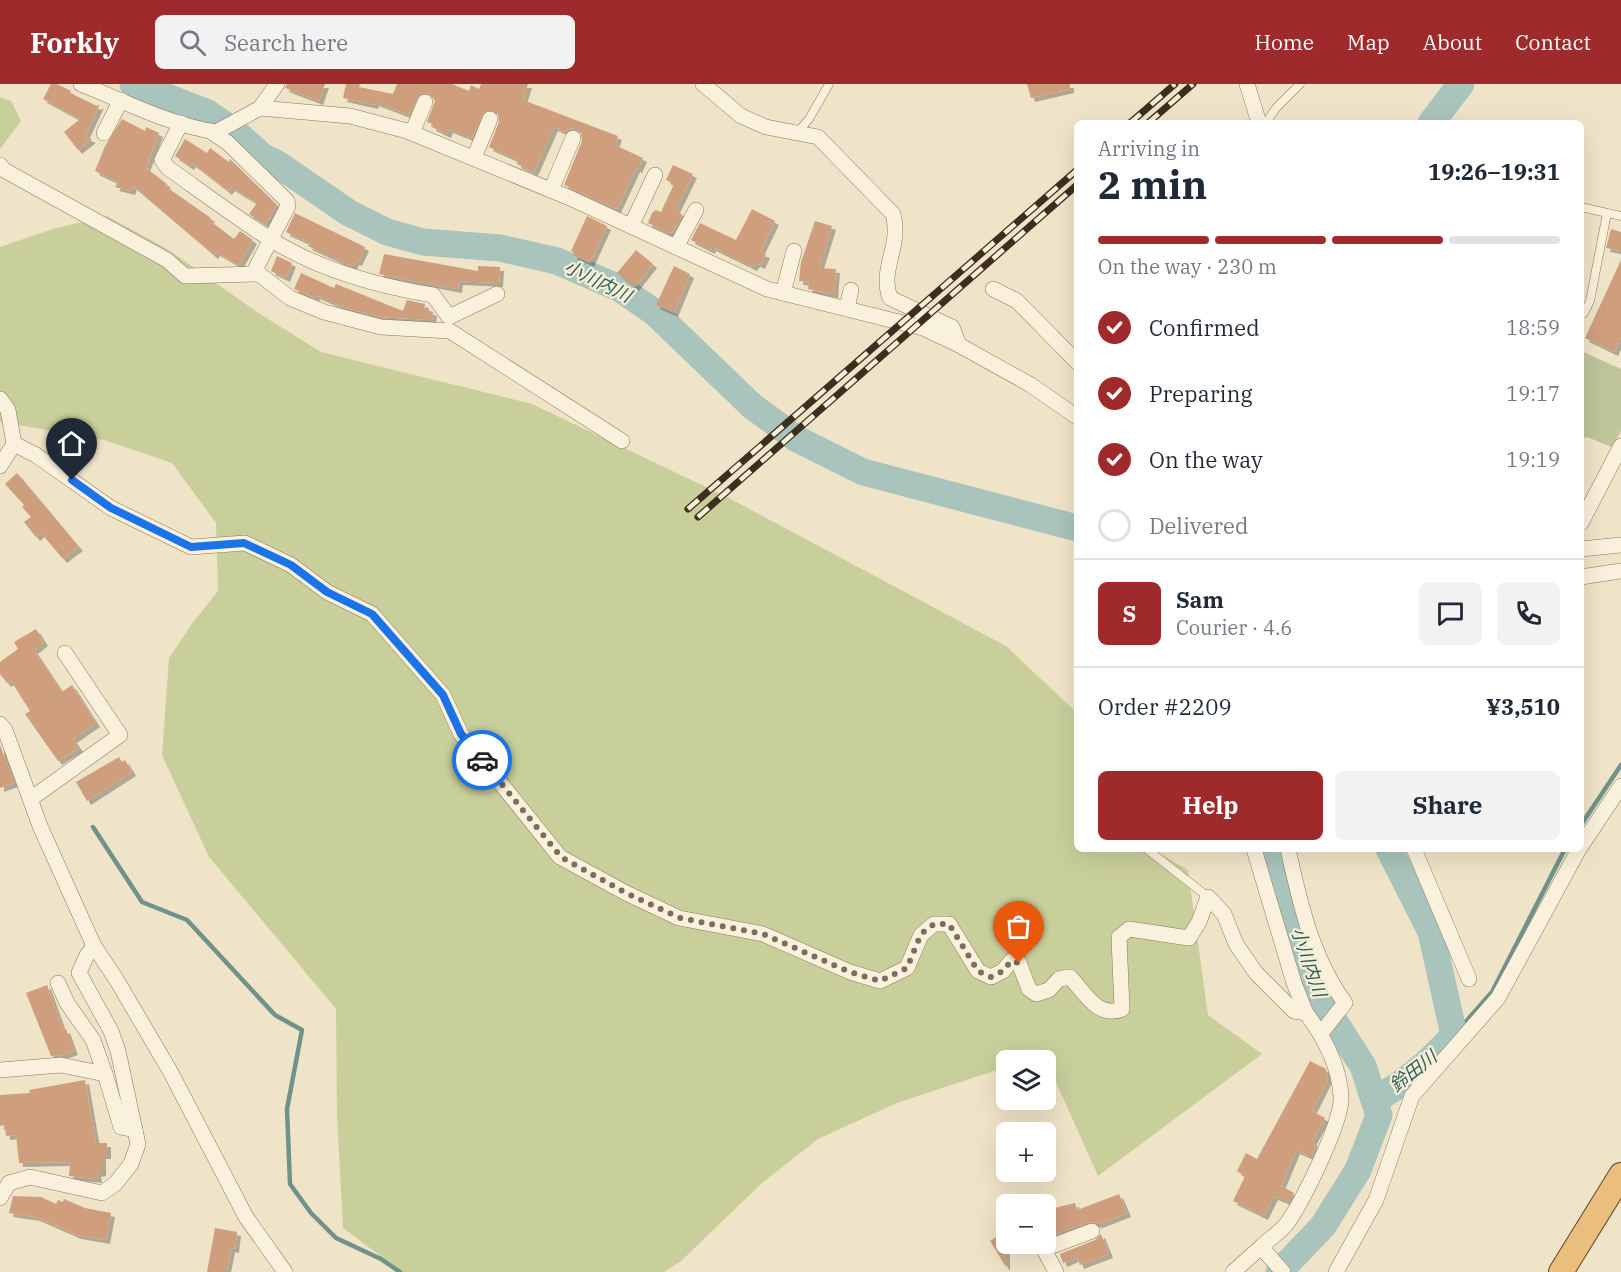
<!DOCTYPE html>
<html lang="en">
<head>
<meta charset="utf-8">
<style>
	:root { --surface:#fff; --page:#f2f2f3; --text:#1f2937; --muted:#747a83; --line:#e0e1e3; --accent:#9e2a2b }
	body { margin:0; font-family:"IBM Plex Serif","Noto Sans JP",serif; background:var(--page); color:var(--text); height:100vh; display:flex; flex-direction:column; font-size:22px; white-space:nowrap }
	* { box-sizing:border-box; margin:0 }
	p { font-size:20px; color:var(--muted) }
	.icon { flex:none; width:33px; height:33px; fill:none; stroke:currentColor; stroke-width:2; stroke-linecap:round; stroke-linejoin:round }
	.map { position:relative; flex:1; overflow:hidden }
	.panel { position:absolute; left:1074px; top:36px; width:510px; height:732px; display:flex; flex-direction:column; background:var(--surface); border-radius:9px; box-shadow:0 6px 24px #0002 }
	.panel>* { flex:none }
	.buttons { position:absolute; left:996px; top:966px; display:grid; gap:12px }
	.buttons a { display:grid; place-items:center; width:60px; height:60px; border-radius:9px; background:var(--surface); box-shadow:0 6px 24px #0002; font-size:30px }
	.pin { position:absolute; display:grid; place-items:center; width:51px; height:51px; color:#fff; margin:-62px -26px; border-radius:50% 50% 50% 0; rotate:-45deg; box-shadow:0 0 6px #0007 }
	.pin .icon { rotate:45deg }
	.courier { position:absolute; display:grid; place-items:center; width:60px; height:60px; margin:-30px; border:4px solid #1a73e8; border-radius:50%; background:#fff; color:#222; box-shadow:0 2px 8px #0007 }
	.headline em { font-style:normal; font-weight:800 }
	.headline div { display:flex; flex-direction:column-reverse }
	.headline { display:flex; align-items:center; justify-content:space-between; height:102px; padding:0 24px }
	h1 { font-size:39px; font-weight:800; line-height:45px }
	.bar { display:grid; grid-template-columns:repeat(4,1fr); gap:9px 6px; align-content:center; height:72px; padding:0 24px }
	.bar i { height:8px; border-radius:4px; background:var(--line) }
	.bar .on { background:var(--accent) }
	.bar p { grid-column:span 4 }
	.line { display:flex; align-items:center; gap:15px; padding:0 24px; border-top:2px solid var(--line) }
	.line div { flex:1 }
	.round { display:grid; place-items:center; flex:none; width:63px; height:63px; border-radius:9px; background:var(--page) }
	ol { padding:0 24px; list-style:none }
	li { display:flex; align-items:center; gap:18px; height:66px }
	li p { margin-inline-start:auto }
	li .icon { padding:6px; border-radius:50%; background:var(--accent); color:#fff; stroke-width:4 }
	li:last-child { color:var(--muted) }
	li i { width:33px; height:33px; border:3px solid var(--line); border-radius:50% }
	.cta { display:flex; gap:12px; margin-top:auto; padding:12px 24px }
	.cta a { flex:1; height:69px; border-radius:9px; background:var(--accent); color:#fff; font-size:24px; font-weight:800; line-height:69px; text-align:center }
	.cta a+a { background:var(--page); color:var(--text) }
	header { display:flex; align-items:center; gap:36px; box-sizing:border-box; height:84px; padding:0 30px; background:var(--accent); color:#fff }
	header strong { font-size:28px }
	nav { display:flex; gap:33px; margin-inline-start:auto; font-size:21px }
	.search { width:420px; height:54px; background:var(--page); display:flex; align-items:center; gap:15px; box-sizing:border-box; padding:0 21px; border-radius:9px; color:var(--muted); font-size:22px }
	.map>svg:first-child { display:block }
	.green { fill:#c9cf9b }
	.cemetery { fill:#bfc49a }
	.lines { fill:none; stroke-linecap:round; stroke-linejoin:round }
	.stream { stroke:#6f938a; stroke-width:4.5 }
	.river { stroke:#a9c4bc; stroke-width:27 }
	.building { fill:#cf9f7d; filter:url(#shadow) }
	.service-casing { stroke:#8d765c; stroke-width:9 }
	.minor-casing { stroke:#8d765c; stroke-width:16 }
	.trunk-casing { stroke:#5b4430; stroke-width:26 }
	.service { stroke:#faf1dc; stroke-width:8 }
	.minor { stroke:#faf1dc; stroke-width:15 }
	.trunk { stroke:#eabe7c; stroke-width:24 }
	.rail-casing { stroke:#3d2e20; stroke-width:7 }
	.rail { stroke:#f7eed8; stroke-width:4.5; stroke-dasharray:14; stroke-linecap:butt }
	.done { stroke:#7c6e5b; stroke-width:6; stroke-dasharray:0 10.8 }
	.route { stroke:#1a73e8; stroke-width:8 }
	.labels { text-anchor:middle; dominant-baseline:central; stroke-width:4.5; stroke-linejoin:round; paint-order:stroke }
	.water-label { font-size:18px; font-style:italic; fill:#2f5d5a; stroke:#f7eed8 }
</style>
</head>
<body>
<header>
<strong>Forkly</strong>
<div class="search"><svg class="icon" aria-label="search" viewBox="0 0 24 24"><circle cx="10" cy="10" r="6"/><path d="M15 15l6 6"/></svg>Search here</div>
<nav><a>Home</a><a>Map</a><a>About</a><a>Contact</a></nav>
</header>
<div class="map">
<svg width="1621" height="1188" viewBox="0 0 1621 1188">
	<defs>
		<filter id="shadow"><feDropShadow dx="4" dy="4" stdDeviation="0" flood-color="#0004"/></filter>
	</defs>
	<rect width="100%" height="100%" fill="#f0e4c8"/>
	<!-- green -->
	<g class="green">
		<polygon points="0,13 11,17 21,37 0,65"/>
		<polygon points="107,132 169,166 257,228 321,268 532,320 727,413 1006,562 1077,629 1077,765 1152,765 1188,786 1208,931 1262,970 1098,1092 1046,976 1006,976 1006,983 897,1019 818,1055 762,1099 680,1178 664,1188 402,1188 343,1144 337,1032 336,925 209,773 162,671 169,574 191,541 218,507 216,439 172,379 104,356 0,338 0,163 53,145"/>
	</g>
	<!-- cemetery -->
	<polygon class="cemetery" points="1581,267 1621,285 1621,347 1612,363 1587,353 1581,355"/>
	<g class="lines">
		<!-- stream -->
		<g class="stream">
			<polyline points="1581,741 1621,681"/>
			<polyline points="93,743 142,818 187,836 275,931 302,946 287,1025 290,1100 311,1129 336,1154 381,1175 400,1188"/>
			<polyline points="1454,951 1492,908 1565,765"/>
		</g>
		<!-- river -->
		<g class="river">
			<polyline points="133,0 206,28 234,47 262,72 276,79 349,129 387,148 423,158 500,164 557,177 619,204 654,228 752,322 797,355 863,388 1077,444"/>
			<polyline points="1431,39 1461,0"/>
			<polyline points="1274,765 1303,877 1315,907 1363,982 1379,1031 1358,1086 1323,1142 1279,1188"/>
			<path d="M1374 1016C1406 999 1430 978 1454 951L1431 848 1389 765"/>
		</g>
	</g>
	<!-- building -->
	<g class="building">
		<polygon points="51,0 57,0 71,7 70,9 97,22 100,20 85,52 92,55 78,66 64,48 80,35 43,15"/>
		<polygon points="287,0 325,0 319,17 285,4"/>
		<polygon points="346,0 360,0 359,3 393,10 397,0 452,0 469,7 471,1 479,5 481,0 528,0 523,16 618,52 615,61 643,74 638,85 636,84 617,125 564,101 582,57 581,49 577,45 571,44 565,48 554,43 534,88 517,80 518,76 489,63 499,38 498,30 494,26 484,28 472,54 449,45 447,50 432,43 433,40 427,38 435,17 429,9 419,11 409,31 375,18 374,21 343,14"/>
		<polygon points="1027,0 1070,0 1070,5 1031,14"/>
		<polygon points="122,35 145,47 146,43 159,49 146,84 167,100 165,102 211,134 209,136 234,155 240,147 253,156 239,181 216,168 214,171 133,102 131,107 115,103 118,98 95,87 105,62"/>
		<polygon points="185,55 207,69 210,64 229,78 230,75 277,121 265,140 249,130 257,119 231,103 228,107 192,79 190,82 175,72"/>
		<polygon points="673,81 693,90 676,125 682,131 673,148 669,149 648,139 652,129 656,126 661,128 674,100 666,96"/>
		<polygon points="752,125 775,137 760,168 766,170 761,181 756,179 753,183 712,163 711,166 691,156 700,139 736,156"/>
		<polygon points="295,129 365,163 358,178 355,177 353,182 345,179 308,162 310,159 286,148"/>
		<polygon points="587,132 607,142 590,179 573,171 574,169 571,167"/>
		<polygon points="815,137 832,142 819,184 836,185 834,210 808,205 809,198 799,197 801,178"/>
		<polygon points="1611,145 1621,148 1621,167 1606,164"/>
		<polygon points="636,166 653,180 635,203 617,189"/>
		<polygon points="384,170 478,187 478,182 500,183 499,199 459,197 458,205 393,193 379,190"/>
		<polygon points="277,172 292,179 286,194 271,187"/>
		<polygon points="1621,176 1621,253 1614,268 1585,254"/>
		<polygon points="674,182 690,190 674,229 656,221"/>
		<polygon points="301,189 334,204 336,200 403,227 407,216 425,220 424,225 433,228 432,236 381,233 345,224 316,211 315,214 294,205"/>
		<polygon points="17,389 79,463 63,475 41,449 36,453 24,438 31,433 22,423 24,421 5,400"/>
		<polygon points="36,545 44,558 34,566 62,608 72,601 96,639 73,655 79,664 58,677 25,630 30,627 11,597 7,599 0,590 0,578 18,565 14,558"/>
		<polygon points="0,661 14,699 0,704"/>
		<polygon points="119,673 122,678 125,676 132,688 87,717 76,698"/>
		<polygon points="47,901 63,946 66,945 74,967 62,971 51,972 26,909"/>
		<polygon points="1310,977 1326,985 1328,995 1312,1027 1325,1034 1313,1056 1313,1060 1316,1062 1312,1073 1296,1066 1281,1102 1294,1109 1289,1118 1274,1112 1264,1132 1233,1117 1245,1092 1237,1087 1246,1069 1257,1075"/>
		<polygon points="85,996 96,1059 107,1059 107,1071 102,1071 102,1088 97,1089 98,1095 69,1092 70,1078 19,1079 16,1051 6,1052 5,1041 0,1042 0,1011 30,1009 29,1006"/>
		<polygon points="1119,1110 1127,1129 1099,1140 1089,1138 1053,1151 1052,1148 1047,1150 1046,1126 1075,1119 1077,1126"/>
		<polygon points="13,1112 41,1113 56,1120 58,1116 63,1118 64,1115 85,1124 111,1129 106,1156 77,1151 36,1133 9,1129"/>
		<polygon points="215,1144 237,1148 235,1165 231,1164 227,1185 224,1185 223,1188 207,1188"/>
		<polygon points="1006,1146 1006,1183 990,1157"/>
		<polygon points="1101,1150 1109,1170 1080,1181 1077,1173 1063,1179 1060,1170 1095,1156"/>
	</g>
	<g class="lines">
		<!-- service casing -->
		<g class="service-casing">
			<g id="service">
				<polyline points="1266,39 1276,24 1300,0"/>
				<polyline points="797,49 809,35 829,0"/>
				<polyline points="1581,123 1621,132"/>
				<polyline points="1584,229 1590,217 1607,129"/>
				<polyline points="1147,765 1208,813"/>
			</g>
		</g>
		<!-- minor casing -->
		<g class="minor-casing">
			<g id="minor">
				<path d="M81 0C124 17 170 41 216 48L260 24 350 32 407 47 570 114 767 205 923 244 959 261 1031 301 1077 333"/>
				<path d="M703 0 741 32 766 43 818 53 893 130C902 162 879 185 890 214L952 243 959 261"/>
				<polyline points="1247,0 1259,39"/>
				<polyline points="260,24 277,0"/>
				<path d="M181 39 162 76 168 84C202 108 235 133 270 155 318 185 377 202 433 211L449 233 497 210"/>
				<polyline points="210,47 228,59 287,117 288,122 256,184 259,190 290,214 324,228 381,243 450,247 622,357"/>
				<polyline points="104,49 121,16"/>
				<polyline points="412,49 425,18"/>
				<polyline points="474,74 490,35"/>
				<polyline points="0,81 4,86 167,176 185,192 259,190"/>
				<polyline points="551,106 573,54"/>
				<polyline points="631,142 655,91"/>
				<polyline points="676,163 696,126"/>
				<polyline points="993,205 1017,217 1077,278"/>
				<polyline points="783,209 794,167"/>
				<polyline points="847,224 851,206"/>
				<polyline points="0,315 8,326 14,360 0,382"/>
				<path d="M14 360 36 371 111 424 191 463 245 459 291 481 327 508 372 530 443 611 461 650 560 773 626 809 679 834 763 850 850 888 880 897 907 884 921 851 934 840H949L978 887 991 893 1003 887 1011 877 1019 879 1029 905 1036 910 1049 906 1059 895 1070 893C1085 909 1098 935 1122 925L1119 853 1129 845 1189 854 1199 838 1208 813 1224 830 1236 860 1256 889 1294 927 1306 929C1324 953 1339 981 1341 1012 1343 1037 1303 1116 1288 1138 1282 1147 1269 1155 1261 1163L1283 1188"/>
				<polyline points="1581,439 1621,362"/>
				<polyline points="1581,465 1621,461"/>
				<polyline points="1581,493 1621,487"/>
				<polyline points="0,640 5,646 40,742 94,862 116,895 170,987 246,1133 285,1188"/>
				<polyline points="32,714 120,651 65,569"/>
				<polyline points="1581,762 1621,702"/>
				<polyline points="1254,765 1294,899 1306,929"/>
				<path d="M1288 765C1300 819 1312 874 1345 919L1321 949"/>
				<polyline points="1414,765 1469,895"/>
				<polyline points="58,899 67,919 93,956 105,990"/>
				<polyline points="0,986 61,981 105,990 121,1043 135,1046"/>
				<polyline points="0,1114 9,1099 30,1093 102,1109 115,1100 131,1080 138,1060 118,967 111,947 79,889 87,871 94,862"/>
				<polyline points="1041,1160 1056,1188"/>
				<polyline points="1044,1165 1092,1147"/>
				<polyline points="1233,1188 1261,1163"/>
				<polyline points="1336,1188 1376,1116 1412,1012 1498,914 1579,765"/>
			</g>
		</g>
		<!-- trunk casing -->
		<g class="trunk-casing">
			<polyline id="trunk" points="1561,1188 1621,1091"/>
		</g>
		<!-- service -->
		<use href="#service" class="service"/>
		<!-- minor -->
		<use href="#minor" class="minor"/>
		<!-- trunk -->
		<use href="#trunk" class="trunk"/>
		<!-- rail casing -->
		<g class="rail-casing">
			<g id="rail">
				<polyline points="1130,39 1175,0"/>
				<polyline points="1148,39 1193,0"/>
				<polyline points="688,425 1077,86"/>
				<polyline points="698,433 1077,101"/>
			</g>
		</g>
		<!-- rail -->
		<use href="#rail" class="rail"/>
	</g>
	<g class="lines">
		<!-- done -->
		<polyline class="done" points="482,676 561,773 626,809 680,834 763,850 850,888 880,897 907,884 921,850 934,840 949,840 978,887 991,893 1003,887 1011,877 1019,879"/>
		<!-- route -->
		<polyline class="route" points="72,396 111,424 191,463 244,459 291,481 327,508 372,530 443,611 461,650 482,676"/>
	</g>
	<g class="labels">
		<!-- water labels -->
		<g class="water-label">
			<text transform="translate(598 197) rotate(26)">小川内川</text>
			<text transform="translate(1309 878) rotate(71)">小川内川</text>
			<text transform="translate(1413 987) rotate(-38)">鈴田川</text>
		</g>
	</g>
</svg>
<div class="buttons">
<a><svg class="icon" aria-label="layers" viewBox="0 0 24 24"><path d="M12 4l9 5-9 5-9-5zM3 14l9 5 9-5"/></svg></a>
<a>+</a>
<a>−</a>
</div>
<div class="pin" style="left:1019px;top:879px;background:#ea580c"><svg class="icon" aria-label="bag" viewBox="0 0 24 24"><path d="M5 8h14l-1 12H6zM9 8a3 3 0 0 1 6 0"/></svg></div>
<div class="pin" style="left:72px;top:396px;background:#1f2937"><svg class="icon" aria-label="home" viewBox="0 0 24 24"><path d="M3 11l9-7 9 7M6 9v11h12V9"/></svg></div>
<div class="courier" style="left:482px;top:676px"><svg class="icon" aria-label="car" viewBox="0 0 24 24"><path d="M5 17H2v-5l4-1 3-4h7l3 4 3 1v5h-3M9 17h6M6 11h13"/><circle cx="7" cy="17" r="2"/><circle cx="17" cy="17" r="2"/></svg></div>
<section class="panel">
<div class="headline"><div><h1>2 min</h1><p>Arriving in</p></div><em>19:26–19:31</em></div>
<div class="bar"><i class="on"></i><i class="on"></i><i class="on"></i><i></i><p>On the way · 230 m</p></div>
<ol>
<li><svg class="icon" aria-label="check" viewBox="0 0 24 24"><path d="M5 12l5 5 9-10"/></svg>Confirmed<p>18:59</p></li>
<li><svg class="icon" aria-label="check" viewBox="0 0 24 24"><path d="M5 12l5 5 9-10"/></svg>Preparing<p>19:17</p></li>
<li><svg class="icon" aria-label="check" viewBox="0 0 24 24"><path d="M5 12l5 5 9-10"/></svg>On the way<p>19:19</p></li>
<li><i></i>Delivered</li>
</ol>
<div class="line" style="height:108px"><b class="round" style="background:var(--accent);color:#fff">S</b><div><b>Sam</b><p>Courier · 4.6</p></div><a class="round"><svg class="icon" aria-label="chat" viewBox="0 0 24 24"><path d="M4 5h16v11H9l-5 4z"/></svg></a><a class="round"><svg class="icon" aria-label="phone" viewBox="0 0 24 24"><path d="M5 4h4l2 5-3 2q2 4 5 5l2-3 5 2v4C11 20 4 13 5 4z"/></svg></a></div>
<div class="line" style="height:78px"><div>Order #2209</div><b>¥3,510</b></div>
<div class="cta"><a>Help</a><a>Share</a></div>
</section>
</div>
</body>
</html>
